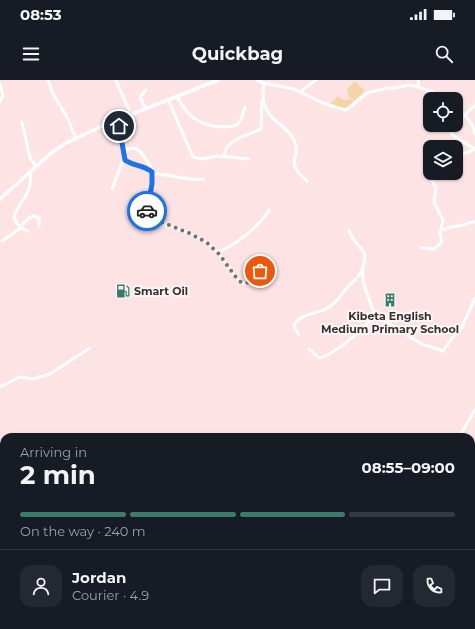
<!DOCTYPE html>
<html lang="en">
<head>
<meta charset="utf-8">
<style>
	:root { --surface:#171b24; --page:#242831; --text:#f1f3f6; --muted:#9ea1a6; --line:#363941; --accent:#3a7c6c }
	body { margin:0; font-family:Montserrat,sans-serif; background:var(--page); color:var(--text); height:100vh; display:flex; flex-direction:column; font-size:15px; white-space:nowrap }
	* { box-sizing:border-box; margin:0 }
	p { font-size:13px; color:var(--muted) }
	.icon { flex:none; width:22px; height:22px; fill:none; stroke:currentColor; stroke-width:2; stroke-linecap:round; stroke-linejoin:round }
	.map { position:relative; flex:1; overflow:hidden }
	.sheet { position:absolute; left:0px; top:353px; width:475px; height:196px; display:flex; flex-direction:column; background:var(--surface); border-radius:12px 12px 0 0; box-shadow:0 1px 3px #0004 }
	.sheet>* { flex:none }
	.fabs { position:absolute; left:423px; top:12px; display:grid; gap:8px }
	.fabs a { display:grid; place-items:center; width:40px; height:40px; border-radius:8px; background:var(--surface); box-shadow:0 1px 3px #0004; font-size:20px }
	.pin { position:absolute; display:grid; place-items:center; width:34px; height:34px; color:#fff; margin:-17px; border:2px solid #fff; border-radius:50%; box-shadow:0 1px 4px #0007 }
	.courier { position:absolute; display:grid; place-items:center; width:40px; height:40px; margin:-20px; border:3px solid #1a73e8; border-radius:50%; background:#fff; color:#222; box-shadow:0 1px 5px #0007 }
	.head em { font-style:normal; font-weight:700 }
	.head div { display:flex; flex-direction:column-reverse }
	.head { display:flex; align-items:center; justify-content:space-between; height:68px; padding:0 20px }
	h1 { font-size:26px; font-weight:700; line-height:30px }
	.bar { display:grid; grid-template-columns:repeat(4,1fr); gap:6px 4px; align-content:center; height:48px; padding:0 20px }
	.bar i { height:5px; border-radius:3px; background:var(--line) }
	.bar .active { background:var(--accent) }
	.bar p { grid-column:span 4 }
	.line { display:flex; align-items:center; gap:10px; padding:0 20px; border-top:1px solid var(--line) }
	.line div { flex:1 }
	.round { display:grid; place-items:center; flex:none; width:42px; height:42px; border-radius:12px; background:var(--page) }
	.status { display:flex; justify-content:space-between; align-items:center; height:28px; padding:0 20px; background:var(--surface); direction:ltr }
	.status svg { height:11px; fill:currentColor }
	header { display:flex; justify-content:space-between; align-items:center; height:52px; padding:0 20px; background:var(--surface); font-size:18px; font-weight:700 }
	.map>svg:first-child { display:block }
	.green { fill:#f4d5a6 }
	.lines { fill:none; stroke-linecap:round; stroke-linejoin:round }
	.minor { stroke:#fff; stroke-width:3 }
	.major { stroke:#fff; stroke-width:3.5 }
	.highway { stroke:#fff; stroke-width:4.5 }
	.done { stroke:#7d6d6f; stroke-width:4; stroke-dasharray:0 7.2 }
	.route { stroke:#1a73e8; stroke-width:5 }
	.labels { text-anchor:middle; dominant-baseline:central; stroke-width:4; stroke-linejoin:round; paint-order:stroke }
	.poi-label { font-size:11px; font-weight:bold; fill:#382e2f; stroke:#fcf6f6; text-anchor:start }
</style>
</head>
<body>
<div class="status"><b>08:53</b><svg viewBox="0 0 49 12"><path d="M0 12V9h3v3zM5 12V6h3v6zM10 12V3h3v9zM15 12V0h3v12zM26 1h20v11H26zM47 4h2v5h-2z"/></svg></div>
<header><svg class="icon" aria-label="menu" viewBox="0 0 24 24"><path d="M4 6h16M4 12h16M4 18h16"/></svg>Quickbag<svg class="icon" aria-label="search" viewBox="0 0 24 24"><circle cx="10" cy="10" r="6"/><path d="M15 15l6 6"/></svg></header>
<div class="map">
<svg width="475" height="549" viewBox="0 0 475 549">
	<rect width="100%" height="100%" fill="#fee3e5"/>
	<!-- green -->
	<g class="green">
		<path d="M355 1 365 11 355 20C348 18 348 15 347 9Z"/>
		<polygon points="338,16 344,20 351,19 354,21 345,29 330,24"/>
	</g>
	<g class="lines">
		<!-- minor -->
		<g class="minor">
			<polyline points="48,0 53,14 68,39 76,59"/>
			<polyline points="116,0 131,35"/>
			<polyline points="257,0 263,3 294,9 323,23 345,30 349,28 367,13 387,8 395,8 409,5 415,6 433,12 442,19"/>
			<polyline points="418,0 419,7"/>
			<path d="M264 3C261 20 264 31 277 42 284 48 290 51 294 60 303 78 282 80 307 101"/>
			<polyline points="0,4 3,15 0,22"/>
			<polyline points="300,12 316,0"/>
			<path d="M177 16C187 37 200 46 223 47 228 47 234 47 238 44 242 40 243 32 245 27"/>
			<polyline points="168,19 193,77 202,79 218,76 249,79"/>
			<polyline points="146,29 140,17 146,10"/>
			<path d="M456 30C468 37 471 40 475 54"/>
			<polyline points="465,35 475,25"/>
			<path d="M116 41 122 56 125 80C133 87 144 85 152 91V104L146 132 147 135 152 140 189 153 206 162 219 174 238 200 242 203C251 204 256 195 262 190L270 199"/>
			<polyline points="22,42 30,78 36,86"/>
			<polyline points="445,46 454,56 475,69"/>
			<path d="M123 70C127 69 132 67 136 69 143 72 149 84 152 90"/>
			<path d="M224 76C226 58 248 56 261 49L262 21"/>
			<polyline points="456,77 475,69"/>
			<path d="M153 94C170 93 186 102 204 99"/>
			<polyline points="112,109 124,77"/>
			<polyline points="20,147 29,138 34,136 39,138 39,146"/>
			<path d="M441 150C448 148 455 146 462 145 467 145 470 141 475 142"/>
			<path d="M28 151C21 149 16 144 14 137 20 118 33 116 30 92"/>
			<polyline points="2,161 21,148"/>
			<polyline points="421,168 434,169 442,162 440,154 443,140 434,122 436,107 431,99 431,93"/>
			<path d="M217 172C235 166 260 146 269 130"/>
			<polyline points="374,234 410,257 422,264 443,271 453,257 461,249 475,218"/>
			<path d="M299 255 294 246C298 234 316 234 326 229 336 223 339 218 346 209 348 206 352 203 355 200 362 193 366 182 364 172L354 160 349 151"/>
			<path d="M309 269 319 278C334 275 362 250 373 238L374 233 363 202V189"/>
			<polyline points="0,307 20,297 33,299 50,294 90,268"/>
			<polyline points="459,357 475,330"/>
			<polyline points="0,362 4,377"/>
			<polyline points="0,455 4,452"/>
			<polyline points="471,526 475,528"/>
			<polyline points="0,541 4,543"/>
			<polyline points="2,549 4,545"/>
			<polyline points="76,549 76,545"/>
		</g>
		<!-- major -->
		<polyline class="major" points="0,119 50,74 64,64 102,46 218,0"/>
		<!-- highway -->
		<g class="highway">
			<polyline points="0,418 4,434"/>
			<polyline points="28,545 29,549"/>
		</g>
	</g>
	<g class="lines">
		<!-- done -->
		<path class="done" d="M147 131V135L152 140 161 142 189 153 206 162 219 174 238 200C248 208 253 198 260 191"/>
		<!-- route -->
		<path class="route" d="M119 46 125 80C133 86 144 85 152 92V104L147 131"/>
	</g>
	<!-- icons -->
	<defs>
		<g id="fuel-bare" transform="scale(1.08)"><path d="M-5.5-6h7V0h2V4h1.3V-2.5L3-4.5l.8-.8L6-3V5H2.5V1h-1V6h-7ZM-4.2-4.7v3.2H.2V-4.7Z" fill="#3a7c6c" stroke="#fcf6f6" stroke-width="2.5" paint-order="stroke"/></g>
		<g id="building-bare" transform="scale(1.08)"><path d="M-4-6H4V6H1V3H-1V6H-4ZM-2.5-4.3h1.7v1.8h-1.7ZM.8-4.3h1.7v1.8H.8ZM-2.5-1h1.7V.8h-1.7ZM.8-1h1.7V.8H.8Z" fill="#3a7c6c" stroke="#fcf6f6" stroke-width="2.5" paint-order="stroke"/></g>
	</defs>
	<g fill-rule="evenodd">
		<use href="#fuel-bare" x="123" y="211"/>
		<use href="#building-bare" x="390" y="220"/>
	</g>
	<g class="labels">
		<!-- poi labels -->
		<g class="poi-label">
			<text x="134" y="211">Smart Oil</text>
			<text x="390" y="236" text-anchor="middle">Kibeta English<tspan x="390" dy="13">Medium Primary School</tspan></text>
		</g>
	</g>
</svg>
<div class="fabs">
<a><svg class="icon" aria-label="locate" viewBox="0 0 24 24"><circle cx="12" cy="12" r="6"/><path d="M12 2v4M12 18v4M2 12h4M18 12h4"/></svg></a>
<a><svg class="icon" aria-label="layers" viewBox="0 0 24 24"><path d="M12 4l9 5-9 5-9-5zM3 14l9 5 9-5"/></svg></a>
</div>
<div class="pin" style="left:260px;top:191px;background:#ea580c"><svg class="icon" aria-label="bag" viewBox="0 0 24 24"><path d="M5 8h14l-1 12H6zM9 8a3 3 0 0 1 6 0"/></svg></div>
<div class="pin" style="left:119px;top:46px;background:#1f2937"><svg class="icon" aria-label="home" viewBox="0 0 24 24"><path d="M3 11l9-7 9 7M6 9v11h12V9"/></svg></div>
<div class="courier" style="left:147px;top:131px"><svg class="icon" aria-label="car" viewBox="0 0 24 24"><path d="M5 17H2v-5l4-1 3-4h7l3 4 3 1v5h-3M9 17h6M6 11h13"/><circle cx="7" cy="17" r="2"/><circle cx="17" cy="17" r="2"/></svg></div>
<section class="sheet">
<div class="head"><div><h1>2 min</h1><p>Arriving in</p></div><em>08:55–09:00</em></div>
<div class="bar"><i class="active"></i><i class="active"></i><i class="active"></i><i></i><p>On the way · 240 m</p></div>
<div class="line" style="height:72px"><a class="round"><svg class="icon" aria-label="person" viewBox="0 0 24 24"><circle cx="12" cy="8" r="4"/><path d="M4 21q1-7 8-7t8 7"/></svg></a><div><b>Jordan</b><p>Courier · 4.9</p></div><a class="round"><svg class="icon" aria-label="chat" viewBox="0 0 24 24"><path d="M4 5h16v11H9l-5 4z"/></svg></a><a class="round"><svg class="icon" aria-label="phone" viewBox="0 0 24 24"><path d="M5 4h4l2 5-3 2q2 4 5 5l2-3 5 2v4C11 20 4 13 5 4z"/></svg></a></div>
</section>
</div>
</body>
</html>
